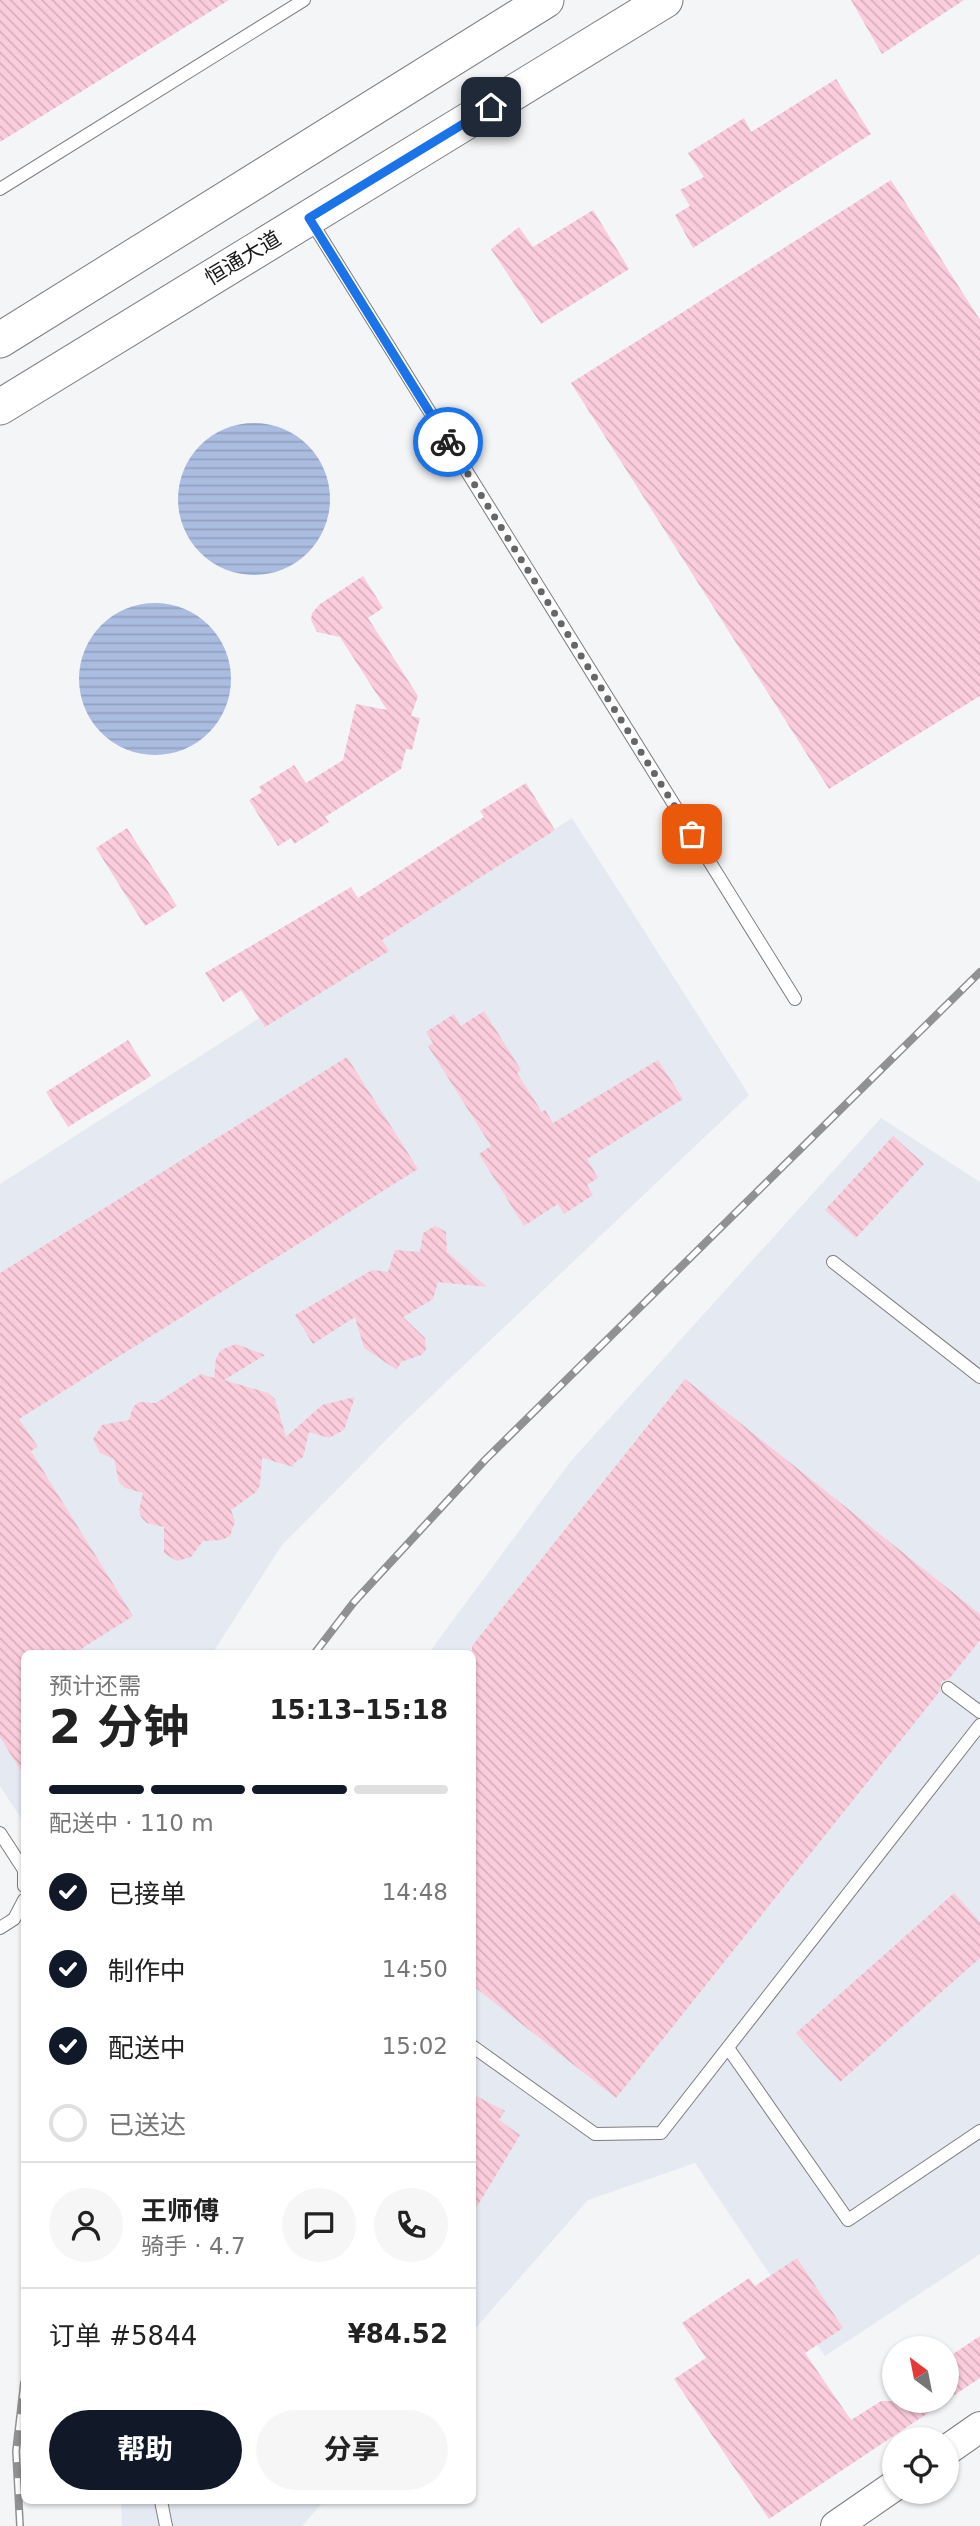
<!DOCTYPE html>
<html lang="zh">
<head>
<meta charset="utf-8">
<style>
	:root { --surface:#fff; --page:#f6f6f6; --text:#222; --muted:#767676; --line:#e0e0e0; --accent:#111827 }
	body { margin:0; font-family:"DejaVu Sans","Noto Sans SC",sans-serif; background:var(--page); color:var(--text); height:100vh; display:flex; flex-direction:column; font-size:26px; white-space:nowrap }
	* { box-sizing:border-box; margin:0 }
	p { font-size:23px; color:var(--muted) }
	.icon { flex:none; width:38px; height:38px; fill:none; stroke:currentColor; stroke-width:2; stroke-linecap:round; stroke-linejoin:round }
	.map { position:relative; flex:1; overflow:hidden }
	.panel { position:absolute; left:21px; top:1650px; width:455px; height:854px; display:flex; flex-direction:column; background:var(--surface); border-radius:10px; box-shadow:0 2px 5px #0004 }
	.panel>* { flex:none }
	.needle { width:46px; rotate:328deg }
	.controls { position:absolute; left:882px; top:2336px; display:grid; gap:14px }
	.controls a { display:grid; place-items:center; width:77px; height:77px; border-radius:50%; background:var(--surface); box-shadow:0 2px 5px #0004; font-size:35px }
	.pin { position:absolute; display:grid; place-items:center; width:60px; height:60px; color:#fff; margin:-30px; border-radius:14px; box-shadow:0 4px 10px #0006 }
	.courier { position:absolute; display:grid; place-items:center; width:70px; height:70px; margin:-35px; border:5px solid #1a73e8; border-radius:50%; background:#fff; color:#222; box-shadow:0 2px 9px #0007 }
	.headline em { font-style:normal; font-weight:700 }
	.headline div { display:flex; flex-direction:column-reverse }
	.headline { display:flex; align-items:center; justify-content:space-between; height:119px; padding:0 28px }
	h1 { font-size:46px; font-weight:700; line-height:52px }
	.bar { display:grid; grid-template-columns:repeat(4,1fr); gap:10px 7px; align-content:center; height:84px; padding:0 28px }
	.bar i { height:9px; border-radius:5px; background:var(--line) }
	.bar .selected { background:var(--accent) }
	.bar p { grid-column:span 4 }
	.line { display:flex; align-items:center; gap:18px; padding:0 28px; border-top:2px solid var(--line) }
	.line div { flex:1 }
	.round { display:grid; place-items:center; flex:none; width:74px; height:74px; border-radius:37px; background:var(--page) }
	ol { padding:0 28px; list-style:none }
	li { display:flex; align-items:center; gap:21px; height:77px }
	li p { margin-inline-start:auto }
	li .icon { padding:7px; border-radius:50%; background:var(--accent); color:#fff; stroke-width:4 }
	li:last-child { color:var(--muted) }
	li i { width:38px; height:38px; border:4px solid var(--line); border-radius:50% }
	.button { display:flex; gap:14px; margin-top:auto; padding:14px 28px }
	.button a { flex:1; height:80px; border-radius:42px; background:var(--accent); color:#fff; font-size:28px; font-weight:700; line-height:80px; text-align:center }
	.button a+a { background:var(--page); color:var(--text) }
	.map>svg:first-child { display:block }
	.built { fill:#e5e9f2 }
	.water { fill:url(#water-rules) }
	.building { fill:url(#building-back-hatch) }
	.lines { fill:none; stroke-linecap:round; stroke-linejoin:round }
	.service-casing { stroke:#7d7d7f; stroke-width:14 }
	.tertiary-casing { stroke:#7d7d7f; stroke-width:32 }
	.secondary-casing { stroke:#7d7d7f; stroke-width:37 }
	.service { stroke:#fff; stroke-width:12 }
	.tertiary { stroke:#fff; stroke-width:30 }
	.secondary { stroke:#fff; stroke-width:35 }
	.rail-casing { stroke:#919193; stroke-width:8 }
	.rail { stroke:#fff; stroke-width:5; stroke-dasharray:16; stroke-linecap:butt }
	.done { stroke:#666667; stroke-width:7; stroke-dasharray:0 12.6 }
	.route { stroke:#1a73e8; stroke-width:9 }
	.labels { text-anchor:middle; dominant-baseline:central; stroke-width:5; stroke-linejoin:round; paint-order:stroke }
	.street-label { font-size:21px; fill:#19191a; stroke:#fff }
</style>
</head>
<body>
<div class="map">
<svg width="980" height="2526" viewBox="0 0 980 2526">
	<defs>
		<pattern id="water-rules" width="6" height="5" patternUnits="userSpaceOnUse" patternTransform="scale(1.75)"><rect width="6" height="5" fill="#abbce1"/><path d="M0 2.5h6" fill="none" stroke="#93a1c0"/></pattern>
		<pattern id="building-back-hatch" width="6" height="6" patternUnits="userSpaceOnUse" patternTransform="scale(1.75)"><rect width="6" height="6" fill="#fbcddc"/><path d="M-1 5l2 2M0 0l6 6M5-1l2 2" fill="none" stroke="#d7afbc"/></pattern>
	</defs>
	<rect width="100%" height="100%" fill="#f4f5f7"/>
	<!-- built -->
	<g class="built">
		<polygon points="572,818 749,1095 405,1421 282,1545 212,1654 24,1654 24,1823 0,1786 0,1184"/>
		<polygon points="881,1118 980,1182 980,2254 825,2356 695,2163 588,2200 473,2331 472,1654 428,1654 571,1461"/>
		<polygon points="121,2501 324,2501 302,2526 122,2526"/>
	</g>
	<!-- water -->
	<g class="water">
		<circle cx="254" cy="499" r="76"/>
		<circle cx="155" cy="679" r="76"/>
	</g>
	<!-- building -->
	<g class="building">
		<polygon points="0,0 229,0 0,142"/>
		<polygon points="851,0 964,0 882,54"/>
		<polygon points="836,79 871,134 693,248 675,215 690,206 680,190 704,177 688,153 744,118 751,132"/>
		<polygon points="891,180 980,320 980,696 829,789 571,383"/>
		<polygon points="593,210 629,269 541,324 491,249 519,227 533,247"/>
		<polygon points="363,576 383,608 368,618 418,696 411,716 420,718 412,750 406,749 401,769 325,817 329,822 294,844 291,838 278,846 249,800 262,792 259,787 294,765 306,783 343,760 356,704 387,710 340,637 317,632 311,620 312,613 320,604"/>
		<polygon points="526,783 555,830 382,940 389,951 265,1027 241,990 223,1002 205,973 351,887 358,898 484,817 480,811"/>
		<polygon points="127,828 177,906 145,926 96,848"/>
		<polygon points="484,1011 521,1070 517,1073 542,1112 545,1110 553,1123 658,1060 683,1099 587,1159 598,1178 587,1185 593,1195 564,1214 558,1204 524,1226 479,1154 491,1146 428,1046 433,1043 426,1032 454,1014 461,1026"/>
		<polygon points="128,1040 151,1076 68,1127 46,1092"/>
		<polygon points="347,1057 418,1169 19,1419 38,1447 31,1451 133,1616 73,1654 24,1654 24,1776 0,1737 0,1273"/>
		<polygon points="893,1136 924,1164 856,1238 825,1210"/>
		<polygon points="435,1226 446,1232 447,1252 487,1287 438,1282 433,1299 403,1317 425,1338 426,1350 421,1355 401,1362 397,1370 364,1348 355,1317 313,1344 295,1315 372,1270 388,1272 395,1250 420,1252 423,1233"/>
		<polygon points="236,1344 265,1355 224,1380 268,1393 275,1399 286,1437 322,1405 355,1397 344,1430 329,1438 309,1432 303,1457 293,1464 294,1467 262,1458 260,1485 256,1492 231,1510 235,1521 230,1536 222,1540 203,1541 191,1557 177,1561 164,1553 164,1527 147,1523 141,1517 139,1510 143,1493 125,1488 119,1482 114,1459 100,1453 93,1439 102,1425 129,1420 133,1407 139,1402 156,1403 201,1374 214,1378 216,1358 221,1350"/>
		<polygon points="685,1379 980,1614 980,1640 949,1679 941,1682 940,1691 616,2098 472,1985 472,1646"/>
		<polygon points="954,1893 980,1922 980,1958 840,2082 796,2033"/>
		<polygon points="472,2094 505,2111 499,2120 520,2135 472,2215"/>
		<polygon points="797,2258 843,2328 805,2353 851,2420 881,2401 946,2401 769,2519 674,2379 706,2358 682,2323 749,2278 755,2286"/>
		<polygon points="980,2336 980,2378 947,2400 947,2358"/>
	</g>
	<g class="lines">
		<!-- service casing -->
		<g class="service-casing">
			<g id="service">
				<polyline points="0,189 304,0"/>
				<polyline points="311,221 795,999"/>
				<polyline points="833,1262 980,1377"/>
				<polyline points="948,1688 980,1712"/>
				<polyline points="0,1833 24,1870 24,1886"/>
				<polyline points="0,1928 14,1919 24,1900"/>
				<polyline points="472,2046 595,2134 661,2133 980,1725"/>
				<polyline points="728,2048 848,2220 980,2131"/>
				<polyline points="161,2501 166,2526"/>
			</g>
		</g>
		<!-- tertiary casing -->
		<g class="tertiary-casing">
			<g id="tertiary">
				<polyline points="947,2450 980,2427"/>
				<polyline points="836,2526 894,2486"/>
			</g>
		</g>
		<!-- secondary casing -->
		<g class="secondary-casing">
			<g id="secondary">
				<polyline points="0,340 546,0"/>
				<polyline points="0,407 665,0"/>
			</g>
		</g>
		<!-- service -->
		<use href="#service" class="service"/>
		<!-- tertiary -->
		<use href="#tertiary" class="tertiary"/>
		<!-- secondary -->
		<use href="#secondary" class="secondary"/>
		<!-- rail casing -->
		<g class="rail-casing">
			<g id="rail">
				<polyline points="314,1654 354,1602 485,1460 980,972"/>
				<polyline points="20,2526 16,2451 24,2383"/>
			</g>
		</g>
		<!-- rail -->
		<use href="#rail" class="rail"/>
	</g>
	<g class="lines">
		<!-- done -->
		<polyline class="done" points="448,442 692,834"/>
		<!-- route -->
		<polyline class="route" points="448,442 309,218 491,107"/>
	</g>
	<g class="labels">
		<!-- street labels -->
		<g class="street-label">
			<text transform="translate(243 258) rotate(-31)">恒通大道</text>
		</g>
	</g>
</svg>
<div class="controls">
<a><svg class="needle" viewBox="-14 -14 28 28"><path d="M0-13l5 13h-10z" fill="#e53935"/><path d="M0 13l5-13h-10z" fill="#767676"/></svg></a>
<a><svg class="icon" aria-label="locate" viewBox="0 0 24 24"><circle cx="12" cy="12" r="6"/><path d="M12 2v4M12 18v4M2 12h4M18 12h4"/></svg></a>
</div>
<div class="pin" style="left:692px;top:834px;background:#ea580c"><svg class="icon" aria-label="bag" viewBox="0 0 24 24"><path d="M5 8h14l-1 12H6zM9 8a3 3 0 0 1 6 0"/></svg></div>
<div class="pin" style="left:491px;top:107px;background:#1f2937"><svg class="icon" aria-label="home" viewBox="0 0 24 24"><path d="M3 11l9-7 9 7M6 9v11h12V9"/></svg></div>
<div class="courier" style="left:448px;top:442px"><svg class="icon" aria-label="bike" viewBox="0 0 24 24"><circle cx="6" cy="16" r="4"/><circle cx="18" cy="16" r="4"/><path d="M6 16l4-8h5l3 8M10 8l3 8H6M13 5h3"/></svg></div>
<section class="panel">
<div class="headline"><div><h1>2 分钟</h1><p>预计还需</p></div><em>15:13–15:18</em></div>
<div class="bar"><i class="selected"></i><i class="selected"></i><i class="selected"></i><i></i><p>配送中 · 110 m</p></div>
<ol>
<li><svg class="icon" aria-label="check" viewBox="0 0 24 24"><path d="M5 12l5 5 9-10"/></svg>已接单<p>14:48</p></li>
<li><svg class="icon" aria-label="check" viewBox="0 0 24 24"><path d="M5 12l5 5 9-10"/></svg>制作中<p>14:50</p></li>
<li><svg class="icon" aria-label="check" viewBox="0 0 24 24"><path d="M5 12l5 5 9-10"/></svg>配送中<p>15:02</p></li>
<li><i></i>已送达</li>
</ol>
<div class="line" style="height:126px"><a class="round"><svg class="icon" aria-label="person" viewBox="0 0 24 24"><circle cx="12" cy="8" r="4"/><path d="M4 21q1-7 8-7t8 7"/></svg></a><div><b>王师傅</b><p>骑手 · 4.7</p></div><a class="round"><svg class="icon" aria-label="chat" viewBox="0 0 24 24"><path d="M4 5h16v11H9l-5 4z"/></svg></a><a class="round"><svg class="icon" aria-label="phone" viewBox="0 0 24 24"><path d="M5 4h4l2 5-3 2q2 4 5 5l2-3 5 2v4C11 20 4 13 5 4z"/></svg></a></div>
<div class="line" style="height:91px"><div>订单 #5844</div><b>¥84.52</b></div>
<div class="button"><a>帮助</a><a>分享</a></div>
</section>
</div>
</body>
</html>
